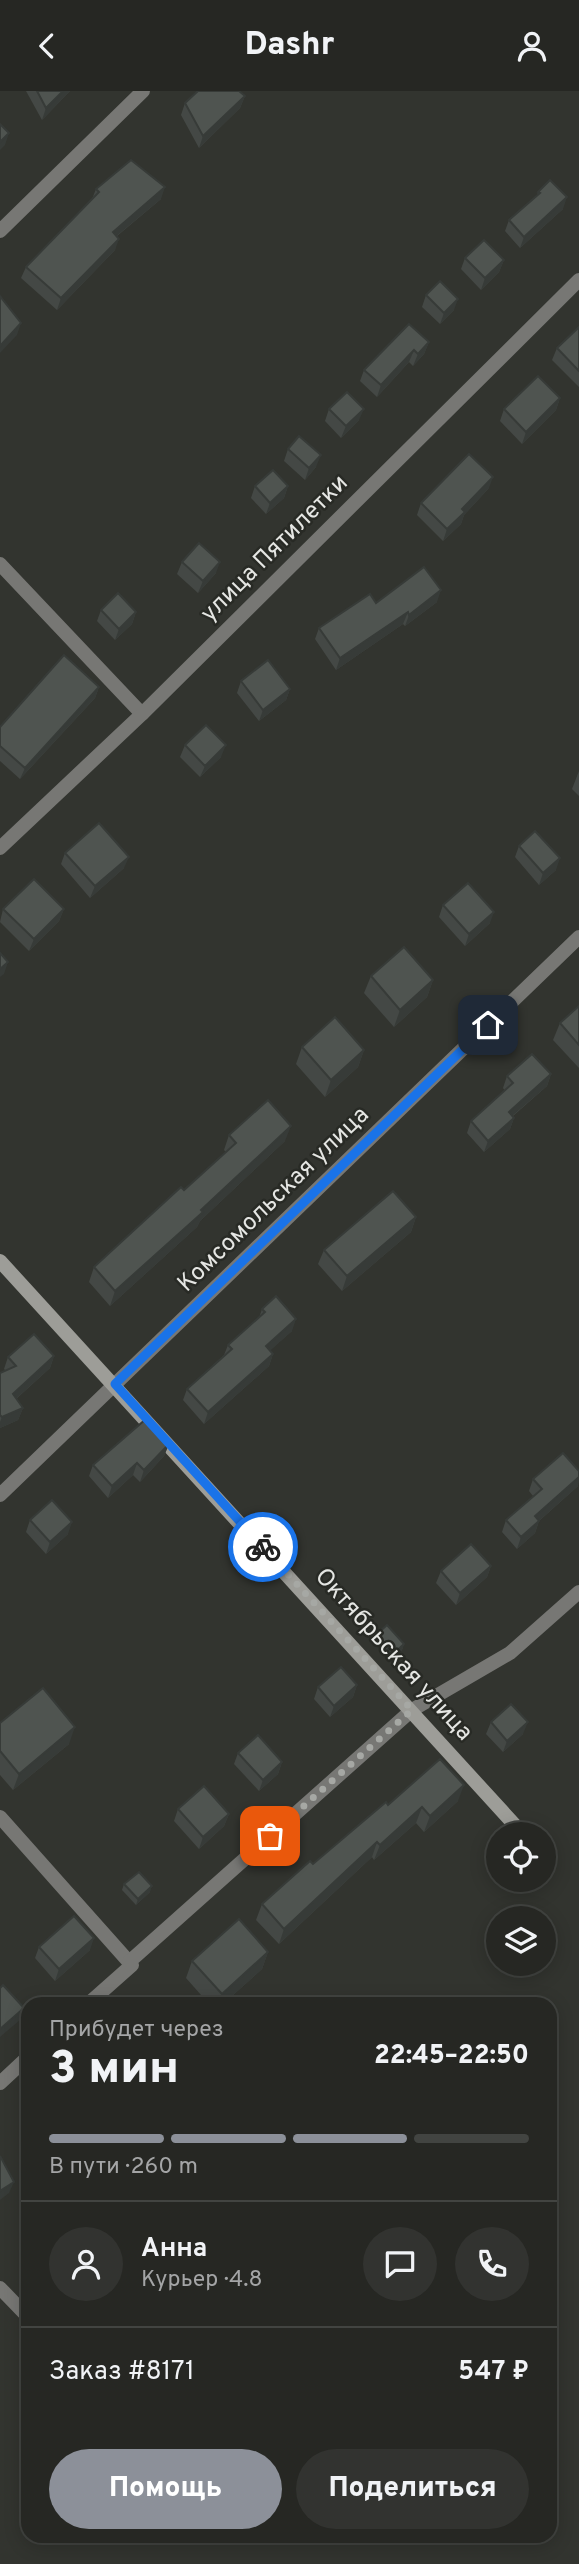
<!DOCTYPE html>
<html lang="ru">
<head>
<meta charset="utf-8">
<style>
	:root { --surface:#262723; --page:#323330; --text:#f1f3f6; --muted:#a4a5a6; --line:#424441; --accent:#8c9099 }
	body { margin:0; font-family:Overpass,sans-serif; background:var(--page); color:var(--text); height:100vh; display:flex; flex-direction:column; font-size:26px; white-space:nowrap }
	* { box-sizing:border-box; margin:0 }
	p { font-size:23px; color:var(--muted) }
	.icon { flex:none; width:38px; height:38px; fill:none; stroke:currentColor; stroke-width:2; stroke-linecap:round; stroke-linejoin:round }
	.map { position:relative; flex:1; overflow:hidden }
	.details { position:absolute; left:21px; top:1906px; width:536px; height:546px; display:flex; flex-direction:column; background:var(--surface); border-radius:21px; box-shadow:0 4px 18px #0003,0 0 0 2px var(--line) }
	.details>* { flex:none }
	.buttons { position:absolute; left:486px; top:1731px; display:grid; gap:14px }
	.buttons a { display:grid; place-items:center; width:70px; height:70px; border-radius:50%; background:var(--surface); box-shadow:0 4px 18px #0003,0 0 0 2px var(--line); font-size:35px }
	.pin { position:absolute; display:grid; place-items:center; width:60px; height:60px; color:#fff; margin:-30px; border-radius:14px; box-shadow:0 4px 10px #0006 }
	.courier { position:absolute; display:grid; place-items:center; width:70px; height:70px; margin:-35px; border:5px solid #1a73e8; border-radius:50%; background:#fff; color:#222; box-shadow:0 2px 9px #0007 }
	.headline em { font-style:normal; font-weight:800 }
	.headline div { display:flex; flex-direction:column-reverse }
	.headline { display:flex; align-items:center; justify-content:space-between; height:119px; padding:0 28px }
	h1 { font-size:46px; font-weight:800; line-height:52px }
	.bar { display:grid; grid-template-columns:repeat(4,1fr); gap:10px 7px; align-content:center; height:84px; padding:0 28px }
	.bar i { height:9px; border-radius:5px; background:var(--line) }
	.bar .current { background:var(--accent) }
	.bar p { grid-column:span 4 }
	.line { display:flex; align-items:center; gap:18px; padding:0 28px; border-top:2px solid var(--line) }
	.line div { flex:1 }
	.round { display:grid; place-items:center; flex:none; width:74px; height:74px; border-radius:37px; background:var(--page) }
	.primary-button { display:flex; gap:14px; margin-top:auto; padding:14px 28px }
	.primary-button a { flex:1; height:80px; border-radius:42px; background:var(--accent); color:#fff; font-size:28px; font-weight:800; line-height:80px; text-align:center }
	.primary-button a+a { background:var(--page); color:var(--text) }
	header { display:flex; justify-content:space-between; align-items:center; height:91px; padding:0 28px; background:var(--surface); font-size:32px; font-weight:800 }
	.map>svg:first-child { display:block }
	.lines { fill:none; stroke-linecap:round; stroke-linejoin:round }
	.street { stroke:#777774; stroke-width:14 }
	.secondary { stroke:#9d9d98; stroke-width:14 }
	.wall { fill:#444845 }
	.shaded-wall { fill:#373b38 }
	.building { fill:#4f5450; stroke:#373b38; stroke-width:2 }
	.done { stroke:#a6a8a4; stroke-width:7; stroke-dasharray:0 12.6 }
	.route { stroke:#1a73e8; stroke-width:9 }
	.labels { text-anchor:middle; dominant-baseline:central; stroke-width:5; stroke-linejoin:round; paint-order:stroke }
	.street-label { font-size:24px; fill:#e5e6e3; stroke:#282a25 }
</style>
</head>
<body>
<header><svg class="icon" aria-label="back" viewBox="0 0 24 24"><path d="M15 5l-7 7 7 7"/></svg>Dashr<svg class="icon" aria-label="person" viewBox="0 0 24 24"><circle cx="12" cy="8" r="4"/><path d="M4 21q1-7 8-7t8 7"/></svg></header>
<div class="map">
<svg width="579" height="2473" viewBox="0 0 579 2473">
	<rect width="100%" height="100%" fill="#32342f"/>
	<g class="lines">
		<!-- street -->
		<g class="street">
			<polyline points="0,140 143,0"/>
			<polyline points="0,473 142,623"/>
			<polyline points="0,757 142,623 579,189"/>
			<polyline points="0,1404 579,846"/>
			<polyline points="0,1726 129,1871"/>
			<polyline points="88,1913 132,1874 129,1871 412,1619 510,1562 579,1501"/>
			<polyline points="0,1992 28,1966"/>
			<polyline points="0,2197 28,2226"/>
		</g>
		<!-- secondary -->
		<g class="secondary">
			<polyline points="0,1170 523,1743"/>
			<polyline points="544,1767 546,1769"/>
		</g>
	</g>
	<!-- wall -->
	<g class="wall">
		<polygon points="26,0 70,0 42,29"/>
		<polygon points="245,5 240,17 199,57 181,24 185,12"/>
		<polygon points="96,98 161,108 117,145 115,159 57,219 21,187 26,176 92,108"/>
		<polygon points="538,101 563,118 520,157 505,140 509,129 537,105"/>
		<polygon points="465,167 504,169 499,181 481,199 461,178"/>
		<polygon points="426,204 454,219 440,233 422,216"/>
		<polygon points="579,236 579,296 552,269 557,257"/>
		<polygon points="429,251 424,263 413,275 409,271 377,306 360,290 364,279"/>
		<polygon points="560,307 556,319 522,353 500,330 504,318"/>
		<polygon points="329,318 359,329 341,347 325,330"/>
		<polygon points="288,358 316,376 305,389 284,370"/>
		<polygon points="255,395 288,395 284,407 266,423 251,407"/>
		<polygon points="489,397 464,424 461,433 443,450 417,424 421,412"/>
		<polygon points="182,471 216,482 198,502 177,483"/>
		<polygon points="437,511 405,535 403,533 336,579 315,548 319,537 376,512"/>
		<polygon points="101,519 136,521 132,533 115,549 97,530"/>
		<polygon points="241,590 290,598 286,609 259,630 237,602"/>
		<polygon points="99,596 95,607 20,688 0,670 0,636"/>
		<polygon points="185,654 221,666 200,686 180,666"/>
		<polygon points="579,680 579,705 572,698"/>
		<polygon points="519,755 556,779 539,794 515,766"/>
		<polygon points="65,762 124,777 90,807 61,773"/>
		<polygon points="443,814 490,832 465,855 439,826"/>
		<polygon points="3,818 64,818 59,830 29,860 0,831"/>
		<polygon points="371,885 433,889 427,906 394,936 364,902"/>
		<polygon points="579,915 579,977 553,949 560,932"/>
		<polygon points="302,956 364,959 358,976 325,1006 296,973"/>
		<polygon points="551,983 547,995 513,1025 514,1027 510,1038 484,1061 467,1042 471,1030 505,1000 503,997 507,985"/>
		<polygon points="229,1044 285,1050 200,1130 197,1136 110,1215 89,1191 94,1176 184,1099 226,1061 224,1059"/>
		<polygon points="416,1126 411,1141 342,1200 318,1173 324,1159"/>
		<polygon points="262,1218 292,1240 270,1259 273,1263 269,1275 204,1333 183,1309 187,1298 224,1264 228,1254 259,1227"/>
		<polygon points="54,1265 50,1277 16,1308 23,1317 18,1329 0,1337 0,1282 5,1279 4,1278 8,1266"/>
		<polygon points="169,1353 164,1365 140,1391 133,1384 108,1407 89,1385 93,1374"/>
		<polygon points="579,1380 578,1395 539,1430 535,1442 517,1458 502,1441 506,1429 533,1405 529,1400 533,1388"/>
		<polygon points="30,1429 68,1443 46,1463 26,1441"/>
		<polygon points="491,1475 487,1486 456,1514 436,1492 441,1480"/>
		<polygon points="376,1544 404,1553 402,1559 391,1569 374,1550"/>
		<polygon points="357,1594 353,1606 330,1626 314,1608 318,1596"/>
		<polygon points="491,1631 523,1643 503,1661 486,1643"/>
		<polygon points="0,1632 69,1653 13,1699 0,1684"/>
		<polygon points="238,1662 282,1671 278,1683 259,1700 234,1673"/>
		<polygon points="458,1710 424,1741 416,1732 374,1769 372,1766 279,1853 256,1829 262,1813 388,1714"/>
		<polygon points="178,1718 229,1723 224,1735 199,1758 174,1730"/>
		<polygon points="124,1793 150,1801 136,1814 122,1799"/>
		<polygon points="39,1856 90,1859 55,1890 35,1867"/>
		<polygon points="268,1861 262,1878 223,1913 209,1913 186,1887 192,1870"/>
	</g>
	<!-- shaded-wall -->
	<g class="shaded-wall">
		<polygon points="63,0 70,0 42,29 46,17"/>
		<polygon points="245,5 240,17 199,57 203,45"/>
		<polygon points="9,42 5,54 0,59 0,51"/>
		<polygon points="165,96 161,108 108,152 113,141"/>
		<polygon points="567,106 563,118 520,157 524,146"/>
		<polygon points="119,148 115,159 57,219 61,207"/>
		<polygon points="504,169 499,181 481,199 485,187"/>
		<polygon points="458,208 454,219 440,233 444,222"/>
		<polygon points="21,232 17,244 0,262 0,255"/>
		<polygon points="429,251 424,263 413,275 418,263"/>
		<polygon points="414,259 409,271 377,306 381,294"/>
		<polygon points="560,307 556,319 522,353 526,341"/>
		<polygon points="364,318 359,329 341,347 346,335"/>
		<polygon points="321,364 316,376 305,389 309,377"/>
		<polygon points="493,386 489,397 464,424 461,433 443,450 447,438 462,418"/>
		<polygon points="288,395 284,407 266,423 270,412"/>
		<polygon points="220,471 216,482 198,502 203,490"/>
		<polygon points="441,499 437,511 405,535 409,524"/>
		<polygon points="136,521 132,533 115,549 119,538"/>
		<polygon points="408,521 403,533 336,579 340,567"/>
		<polygon points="99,596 95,607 20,688 25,677"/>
		<polygon points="290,598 286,609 259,630 263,619"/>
		<polygon points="226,654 221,666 200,686 205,675"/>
		<polygon points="129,766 124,777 90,807 95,795"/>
		<polygon points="560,767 556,779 539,794 543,782"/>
		<polygon points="64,818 59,830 29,860 34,848"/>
		<polygon points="494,821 490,832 465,855 469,843"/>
		<polygon points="8,871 4,883 0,886 0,878"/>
		<polygon points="433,889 427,906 394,936 400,919"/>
		<polygon points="364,959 358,976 325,1006 331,989"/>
		<polygon points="551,983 547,995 504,1032 509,1021"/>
		<polygon points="514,1027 510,1038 484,1061 488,1050"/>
		<polygon points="291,1035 285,1050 200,1130 197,1136 110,1215 115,1200"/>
		<polygon points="416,1126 411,1141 342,1200 347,1185"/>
		<polygon points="296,1228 292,1240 262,1267 266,1255"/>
		<polygon points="273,1263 269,1275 204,1333 208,1321"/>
		<polygon points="54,1265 50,1277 8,1315 13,1303"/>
		<polygon points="23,1317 18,1329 0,1337 0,1331 2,1326"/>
		<polygon points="169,1353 164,1365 140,1391 144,1379"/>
		<polygon points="137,1372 133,1384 108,1407 112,1395"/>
		<polygon points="579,1386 578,1395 531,1437 535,1425"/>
		<polygon points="539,1430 535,1442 517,1458 521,1446"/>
		<polygon points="72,1431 68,1443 46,1463 50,1451"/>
		<polygon points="491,1475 487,1486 456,1514 460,1502"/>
		<polygon points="404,1553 402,1559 391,1569 393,1563"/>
		<polygon points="357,1594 353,1606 330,1626 334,1615"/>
		<polygon points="528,1631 523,1643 503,1661 507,1650"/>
		<polygon points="75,1636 69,1653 13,1699 19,1683"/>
		<polygon points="282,1671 278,1683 259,1700 263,1689"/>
		<polygon points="464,1694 458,1710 424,1741 430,1725"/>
		<polygon points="422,1716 416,1732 374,1769 380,1754"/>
		<polygon points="229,1723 224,1735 199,1758 203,1746"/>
		<polygon points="377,1751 372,1766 279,1853 284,1838"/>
		<polygon points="152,1795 150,1801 136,1814 138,1808"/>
		<polygon points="94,1847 90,1859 55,1890 59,1878"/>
		<polygon points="268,1861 262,1878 223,1913 218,1913 222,1903"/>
		<polygon points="24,1917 20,1929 0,1946 0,1938"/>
		<polygon points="14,2091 9,2102 0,2109 0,2100"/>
	</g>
	<!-- building -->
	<g class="building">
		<polygon points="37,0 63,0 46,17"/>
		<polygon points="198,0 239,0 245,5 203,45 185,12"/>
		<polygon points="0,33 9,42 0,51"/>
		<polygon points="131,69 165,96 113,141 119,148 61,207 26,176 99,101 96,98"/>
		<polygon points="550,89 567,106 524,146 509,129 540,102 538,101"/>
		<polygon points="484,149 504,169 485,187 465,167"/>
		<polygon points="440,190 458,208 444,222 426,204"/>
		<polygon points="0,205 21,232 0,255"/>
		<polygon points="409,233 429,251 418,263 414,259 381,294 364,279"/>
		<polygon points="579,236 579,280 557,257"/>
		<polygon points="538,285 560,307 526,341 504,318"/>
		<polygon points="347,301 364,318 346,335 329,318"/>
		<polygon points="299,345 321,364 309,377 288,358"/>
		<polygon points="469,363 493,386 462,418 465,421 447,438 421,412"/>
		<polygon points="273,379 288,395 270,412 255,395"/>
		<polygon points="199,452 220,471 203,490 182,471"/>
		<polygon points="424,476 441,499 409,524 408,521 340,567 319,537 370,503 376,512"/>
		<polygon points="118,502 136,521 119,538 101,519"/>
		<polygon points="64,564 99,596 25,677 0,655 0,636"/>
		<polygon points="268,569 290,598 263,619 241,590"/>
		<polygon points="206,634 226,654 205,675 185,654"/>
		<polygon points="99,732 129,766 95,795 65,762"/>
		<polygon points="535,740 560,767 543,782 519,755"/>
		<polygon points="34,788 64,818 34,848 3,818"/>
		<polygon points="468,792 494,821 469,843 443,814"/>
		<polygon points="404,856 433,889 400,919 371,885"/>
		<polygon points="0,862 8,871 0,878"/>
		<polygon points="579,915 579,954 560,932"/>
		<polygon points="335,926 364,959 331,989 302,956"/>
		<polygon points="532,963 551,983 509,1021 514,1027 488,1050 471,1030 513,992 507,985"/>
		<polygon points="268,1009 291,1035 201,1119 203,1121 115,1200 94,1176 181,1096 184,1099 236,1052 229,1044"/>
		<polygon points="393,1100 416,1126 347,1185 324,1159"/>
		<polygon points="276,1205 296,1228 266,1255 273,1263 208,1321 187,1298 232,1258 228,1254 265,1221 262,1218"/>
		<polygon points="34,1243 54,1265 13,1303 23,1317 2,1326 0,1324 0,1282 16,1275 8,1266"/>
		<polygon points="146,1328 169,1353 144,1379 137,1372 112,1395 93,1374"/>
		<polygon points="563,1362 579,1380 579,1386 535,1425 539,1430 521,1446 506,1429 542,1398 533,1388"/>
		<polygon points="52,1409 72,1431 50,1451 30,1429"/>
		<polygon points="471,1453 491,1475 460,1502 441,1480"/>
		<polygon points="387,1534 404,1553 393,1563 376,1544"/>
		<polygon points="341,1576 357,1594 334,1615 318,1596"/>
		<polygon points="43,1597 75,1636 19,1683 0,1660 0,1632"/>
		<polygon points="511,1613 528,1631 507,1650 491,1631"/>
		<polygon points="258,1644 282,1671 263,1689 238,1662"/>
		<polygon points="440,1668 464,1694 430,1725 422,1716 380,1754 377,1751 284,1838 262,1813 310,1770 313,1773 386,1711 388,1714"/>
		<polygon points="204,1695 229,1723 203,1746 178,1718"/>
		<polygon points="139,1781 152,1795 138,1808 124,1793"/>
		<polygon points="74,1825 94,1847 59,1878 39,1856"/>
		<polygon points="239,1828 268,1861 222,1903 192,1870"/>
		<polygon points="3,1894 24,1917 0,1938 0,1897"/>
		<polygon points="0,2065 14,2091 0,2100"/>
	</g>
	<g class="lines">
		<!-- done -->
		<polyline class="done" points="263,1456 412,1619 270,1745"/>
		<!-- route -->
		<polyline class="route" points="263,1456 115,1293 488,934"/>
	</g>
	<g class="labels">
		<!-- street labels -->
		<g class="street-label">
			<text transform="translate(275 458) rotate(-45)">улица Пятилетки</text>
			<text transform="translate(274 1109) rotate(-44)">Комсомольская улица</text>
			<text transform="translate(393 1564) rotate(48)">Октябрьская улица</text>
		</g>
	</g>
</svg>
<div class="buttons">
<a><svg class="icon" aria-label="locate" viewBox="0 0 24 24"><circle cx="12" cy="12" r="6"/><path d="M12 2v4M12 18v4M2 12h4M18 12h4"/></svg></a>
<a><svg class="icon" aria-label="layers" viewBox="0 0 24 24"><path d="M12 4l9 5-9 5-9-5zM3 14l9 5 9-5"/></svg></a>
</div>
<div class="pin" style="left:270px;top:1745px;background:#ea580c"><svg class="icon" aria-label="bag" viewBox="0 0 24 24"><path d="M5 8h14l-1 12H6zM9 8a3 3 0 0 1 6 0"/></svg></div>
<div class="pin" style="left:488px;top:934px;background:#1f2937"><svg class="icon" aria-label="home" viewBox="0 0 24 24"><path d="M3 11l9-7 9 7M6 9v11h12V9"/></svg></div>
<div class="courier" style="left:263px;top:1456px"><svg class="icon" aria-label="bike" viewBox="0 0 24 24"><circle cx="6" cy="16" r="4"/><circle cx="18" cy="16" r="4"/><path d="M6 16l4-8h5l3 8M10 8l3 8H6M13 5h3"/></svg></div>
<section class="details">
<div class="headline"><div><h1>3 мин</h1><p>Прибудет через</p></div><em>22:45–22:50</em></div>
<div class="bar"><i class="current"></i><i class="current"></i><i class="current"></i><i></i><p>В пути · 260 m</p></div>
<div class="line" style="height:126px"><a class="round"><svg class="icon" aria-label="person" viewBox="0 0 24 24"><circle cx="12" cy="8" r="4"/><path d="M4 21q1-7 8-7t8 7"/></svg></a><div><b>Анна</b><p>Курьер · 4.8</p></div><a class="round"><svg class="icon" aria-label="chat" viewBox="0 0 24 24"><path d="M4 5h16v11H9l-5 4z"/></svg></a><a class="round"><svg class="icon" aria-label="phone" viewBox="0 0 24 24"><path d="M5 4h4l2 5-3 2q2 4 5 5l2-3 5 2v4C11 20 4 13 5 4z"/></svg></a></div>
<div class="line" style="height:91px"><div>Заказ #8171</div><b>547 ₽</b></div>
<div class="primary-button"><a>Помощь</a><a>Поделиться</a></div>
</section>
</div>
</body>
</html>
